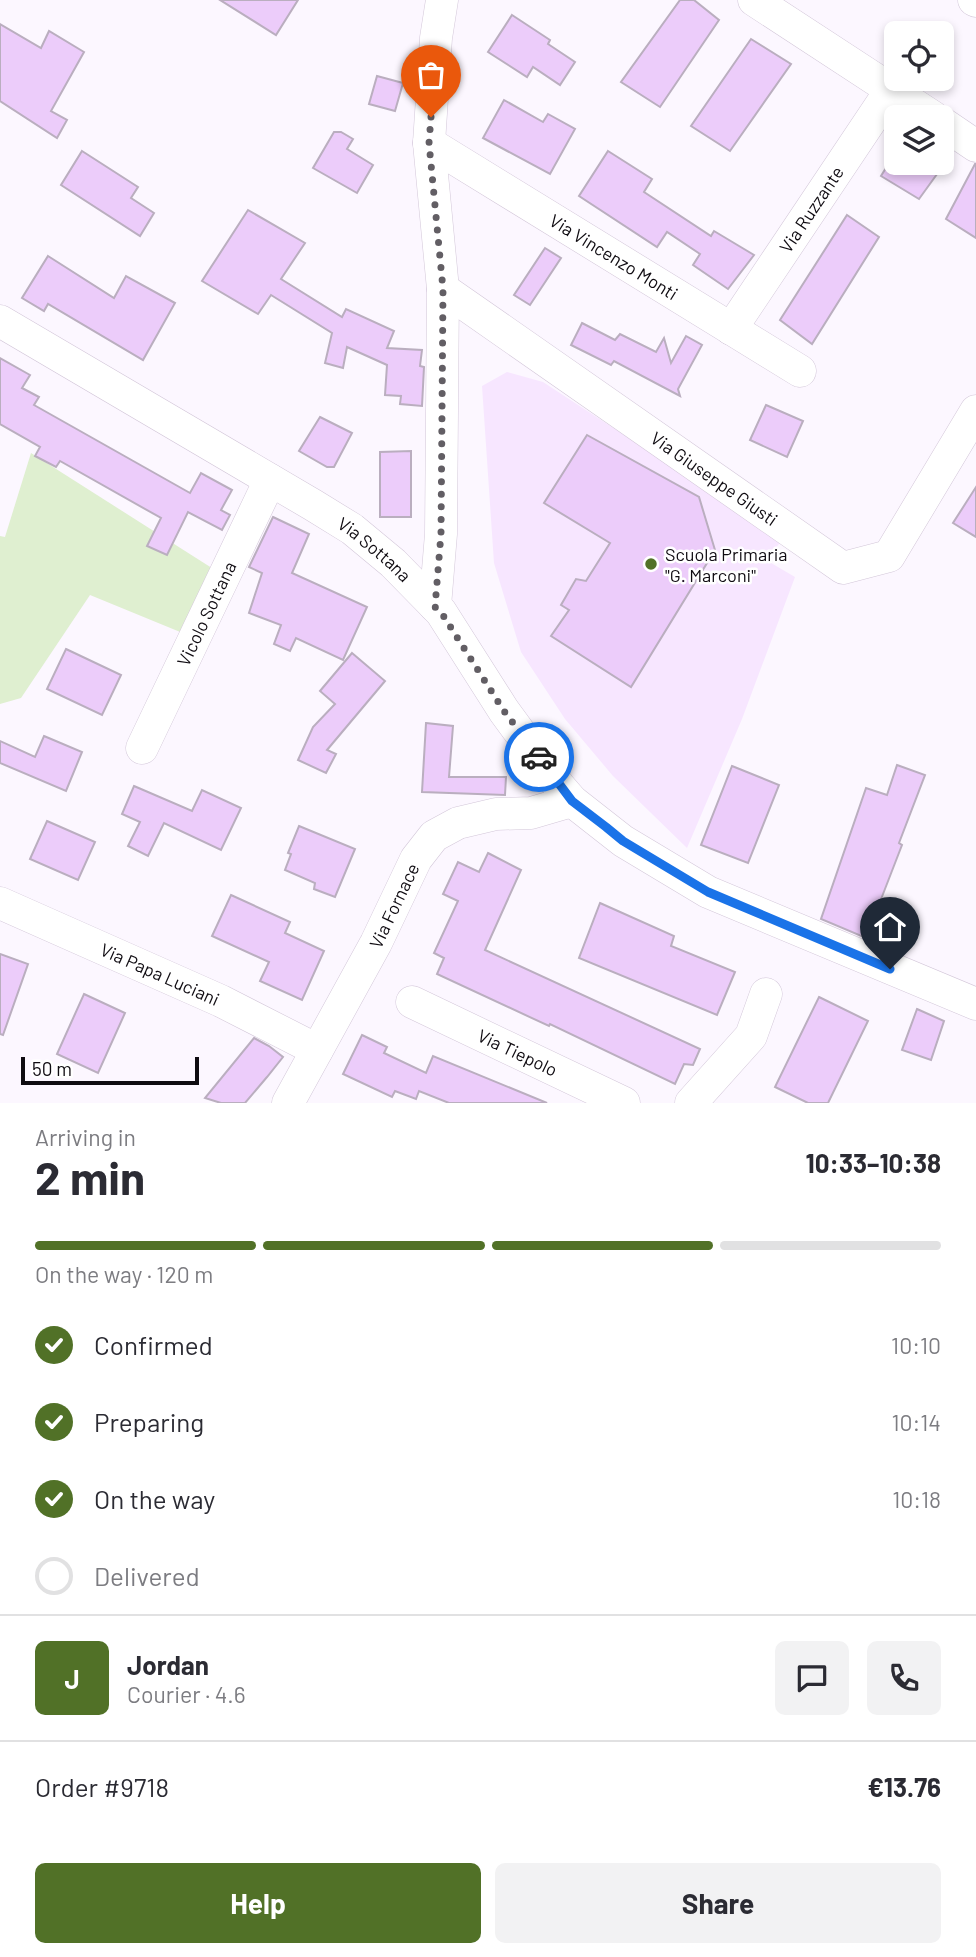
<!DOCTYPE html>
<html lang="en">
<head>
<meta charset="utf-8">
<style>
	:root { --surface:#fff; --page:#f2f2f3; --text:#2b2b33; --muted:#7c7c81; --line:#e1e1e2; --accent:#517127 }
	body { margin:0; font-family:Barlow,sans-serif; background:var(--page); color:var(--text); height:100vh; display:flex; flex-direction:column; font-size:26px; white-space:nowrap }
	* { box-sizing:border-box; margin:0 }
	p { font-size:23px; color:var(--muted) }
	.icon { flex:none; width:38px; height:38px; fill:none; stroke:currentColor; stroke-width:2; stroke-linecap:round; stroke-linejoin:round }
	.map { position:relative; height:1103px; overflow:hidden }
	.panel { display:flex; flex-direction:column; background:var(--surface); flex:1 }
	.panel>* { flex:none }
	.tools { position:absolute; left:884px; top:21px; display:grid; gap:14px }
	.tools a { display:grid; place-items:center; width:70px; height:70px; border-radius:10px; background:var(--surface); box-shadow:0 4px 10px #0003; font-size:35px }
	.scale { position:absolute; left:21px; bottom:18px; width:178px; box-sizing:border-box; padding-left:7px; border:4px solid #0f0b11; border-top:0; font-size:19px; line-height:24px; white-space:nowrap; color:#0f0b11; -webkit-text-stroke:5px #fff; paint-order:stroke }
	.pin { position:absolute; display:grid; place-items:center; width:60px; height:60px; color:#fff; margin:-72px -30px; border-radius:50% 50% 50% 0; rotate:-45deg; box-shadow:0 0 7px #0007 }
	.pin .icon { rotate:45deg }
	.courier { position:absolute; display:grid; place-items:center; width:70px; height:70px; margin:-35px; border:5px solid #1a73e8; border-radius:50%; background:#fff; color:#222; box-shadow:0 2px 9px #0007 }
	.overview em { font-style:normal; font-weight:700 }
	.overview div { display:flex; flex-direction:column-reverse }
	.overview { display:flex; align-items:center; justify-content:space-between; height:119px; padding:0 35px }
	h1 { font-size:46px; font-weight:700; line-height:52px }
	.bar { display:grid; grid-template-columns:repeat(4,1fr); gap:10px 7px; align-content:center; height:84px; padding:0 35px }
	.bar i { height:9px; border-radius:5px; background:var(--line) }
	.bar .on { background:var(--accent) }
	.bar p { grid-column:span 4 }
	.line { display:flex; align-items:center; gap:18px; padding:0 35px; border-top:2px solid var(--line) }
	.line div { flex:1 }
	.round { display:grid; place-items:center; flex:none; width:74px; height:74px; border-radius:10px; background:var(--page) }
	ol { padding:0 35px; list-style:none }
	li { display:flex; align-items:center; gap:21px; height:77px }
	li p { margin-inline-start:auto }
	li .icon { padding:7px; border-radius:50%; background:var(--accent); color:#fff; stroke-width:4 }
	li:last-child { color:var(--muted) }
	li i { width:38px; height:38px; border:4px solid var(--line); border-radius:50% }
	.primary-button { display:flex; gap:14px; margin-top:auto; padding:14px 35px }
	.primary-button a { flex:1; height:80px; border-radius:10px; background:var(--accent); color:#fff; font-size:28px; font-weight:700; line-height:80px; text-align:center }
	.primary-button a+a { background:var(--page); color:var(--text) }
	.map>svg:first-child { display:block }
	.built { fill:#f7e6ff }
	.green { fill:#dfefd0 }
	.building { fill:#ecccfa; stroke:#baaebf; stroke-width:2 }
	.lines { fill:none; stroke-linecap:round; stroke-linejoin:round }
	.minor-casing { stroke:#d3c7d9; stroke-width:33 }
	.minor { stroke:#fff; stroke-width:32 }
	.done { stroke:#625e64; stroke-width:7; stroke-dasharray:0 12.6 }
	.route { stroke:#1a73e8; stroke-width:9 }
	.poi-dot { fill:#517127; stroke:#fff; stroke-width:2.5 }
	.labels { text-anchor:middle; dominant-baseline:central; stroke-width:5; stroke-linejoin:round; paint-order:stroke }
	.street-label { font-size:18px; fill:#0f0b11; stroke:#fff }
	.poi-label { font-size:18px; fill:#0f0b11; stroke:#fff; text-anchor:start }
</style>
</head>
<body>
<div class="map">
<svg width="976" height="1103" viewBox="0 0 976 1103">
	<rect width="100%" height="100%" fill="#fcf7ff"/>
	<!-- built -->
	<polygon class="built" points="507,372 543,382 783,539 766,560 795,577 742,719 687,848 613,776 565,719 521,652 494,563 482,386"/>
	<!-- green -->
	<polygon class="green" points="31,453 226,577 185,634 90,595 21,698 0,704 0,536 5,537"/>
	<!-- building -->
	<g class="building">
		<polygon points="220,0 298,0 276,35"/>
		<polygon points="680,0 694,0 719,20 660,107 621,82"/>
		<polygon points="512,15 550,40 548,44 575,62 560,85 533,67 527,77 488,52"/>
		<polygon points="0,24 41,48 49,31 84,52 51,111 67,120 57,138 0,101"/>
		<polygon points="751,39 791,64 730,151 691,126"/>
		<polygon points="377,76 403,83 395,111 369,104"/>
		<polygon points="504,100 543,122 548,114 575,129 550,174 483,138"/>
		<polygon points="334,132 341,132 353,139 347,149 373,165 357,193 313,168"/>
		<polygon points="82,151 138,187 131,198 154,213 140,236 61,185"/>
		<polygon points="608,151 652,179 644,192 711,236 714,231 754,255 728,289 693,265 700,254 667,232 657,247 579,196"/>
		<polygon points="889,163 945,163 919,199 881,176"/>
		<polygon points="975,164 976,164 976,238 946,219"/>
		<polygon points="248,210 305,243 281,279 342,317 346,309 394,331 387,348 422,350 420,366 424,367 422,406 400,404 401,396 385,395 387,365 347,347 343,368 325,363 332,333 271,295 258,314 202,281"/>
		<polygon points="847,215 879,237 812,344 780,320"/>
		<polygon points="545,248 561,258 530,305 514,295"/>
		<polygon points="48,256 114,298 126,276 175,303 143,360 48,304 44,311 22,298"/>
		<polygon points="582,323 615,340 620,334 656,352 664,338 671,363 686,336 702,345 678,389 680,396 614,361 611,365 571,345"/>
		<polygon points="0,358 30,375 22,388 39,397 34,405 190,493 201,473 232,490 221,510 230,515 222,530 188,512 167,555 147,546 161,518 60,461 56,467 35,456 40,447 0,424"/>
		<polygon points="766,405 803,421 787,457 750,440"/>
		<polygon points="320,417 352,433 334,467 327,467 299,451"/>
		<polygon points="587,435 699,497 715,550 631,687 551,636 569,610 561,605 576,579 586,581 610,543 544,503"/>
		<polygon points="411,451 411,517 380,517 380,452"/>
		<polygon points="976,487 976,537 953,523"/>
		<polygon points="273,517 309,534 292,573 367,607 343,660 296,638 290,651 274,644 281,625 249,613 262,573 249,567"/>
		<polygon points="66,649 121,675 102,715 47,689"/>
		<polygon points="352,653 385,681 327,750 336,754 326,773 298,760 313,727 335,704 320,691"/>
		<polygon points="426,723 453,726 449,777 506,777 505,795 422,792"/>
		<polygon points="44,736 82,752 66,791 0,763 0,741 35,757"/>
		<polygon points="897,765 925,775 899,843 902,845 866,938 821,919 866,788 887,795"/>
		<polygon points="732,766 779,785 748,863 701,845"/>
		<polygon points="134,786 192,811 202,790 241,808 221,850 164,823 148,856 128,846 140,822 122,814"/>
		<polygon points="47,821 95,842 78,880 30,859"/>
		<polygon points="299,826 355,849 335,897 314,889 315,883 285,870 291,854 288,853"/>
		<polygon points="488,853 521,870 485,950 700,1049 693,1065 684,1064 675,1084 550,1024 549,1026 437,974 444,958 434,953 458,901 443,894 458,862 479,872"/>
		<polygon points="231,895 290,922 285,933 324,951 302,1000 260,981 269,962 212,936"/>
		<polygon points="600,903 674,936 671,946 735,972 717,1015 579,958"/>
		<polygon points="0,954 28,964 3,1035 0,1034"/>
		<polygon points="84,994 125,1013 98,1073 57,1054"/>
		<polygon points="819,997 868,1021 828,1103 808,1103 775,1087"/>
		<polygon points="917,1009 944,1021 931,1060 902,1050"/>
		<polygon points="362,1035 387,1047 384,1053 426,1073 433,1056 547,1103 449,1103 419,1091 416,1099 395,1091 392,1097 343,1074"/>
		<polygon points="254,1038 269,1046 283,1057 267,1077 245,1103 221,1103 205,1098"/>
	</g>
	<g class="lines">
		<!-- minor casing -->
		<g class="minor-casing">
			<g id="minor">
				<polyline points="754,0 933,117"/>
				<polyline points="974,0 976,1"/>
				<polyline points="942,123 976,146"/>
				<path id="s1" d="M429 143 800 371"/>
				<path id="s2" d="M443 289 843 568 889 556 976 411"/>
				<path id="s3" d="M0 321 313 505 352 529 393 563 441 612 504 711 559 786 572 801 623 841 708 892 976 1004"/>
				<path id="s4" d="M731 329 891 90"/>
				<polyline points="435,606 441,534 443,289 429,143 436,38 442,0"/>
				<path id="s5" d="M142 748 270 480"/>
				<path id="s6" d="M0 903 221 1001 317 1050"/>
				<path id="s7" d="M412 1002 624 1103"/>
				<path id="s8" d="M288 1103 376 943 416 859 434 836 458 823 496 814 531 813 572 801"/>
				<polyline points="691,1103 751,1036 766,994"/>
			</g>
		</g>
		<!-- minor -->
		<use href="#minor" class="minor"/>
	</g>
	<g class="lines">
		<!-- done -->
		<polyline class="done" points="431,117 429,143 443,289 441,534 435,607 441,612 504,711 539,757"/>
		<!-- route -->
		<polyline class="route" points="539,757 572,801 606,827 623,841 708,892 890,969"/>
	</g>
	<!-- markers -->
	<circle class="poi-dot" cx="651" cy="564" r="7"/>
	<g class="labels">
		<!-- street labels -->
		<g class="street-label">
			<text stroke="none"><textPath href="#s4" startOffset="144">Via Ruzzante</textPath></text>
			<text stroke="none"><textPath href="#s1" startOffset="217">Via Vincenzo Monti</textPath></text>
			<text stroke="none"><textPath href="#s2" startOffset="331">Via Giuseppe Giusti</textPath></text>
			<text stroke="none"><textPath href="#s3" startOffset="439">Via Sottana</textPath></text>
			<text stroke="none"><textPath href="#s5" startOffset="149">Vicolo Sottana</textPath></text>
			<text stroke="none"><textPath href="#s8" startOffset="224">Via Fornace</textPath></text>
			<text stroke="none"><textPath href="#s6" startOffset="175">Via Papa Luciani</textPath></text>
			<text stroke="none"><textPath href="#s7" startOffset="117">Via Tiepolo</textPath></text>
		</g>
		<!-- poi labels -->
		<g class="poi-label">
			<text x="665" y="554">Scuola Primaria<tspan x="665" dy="21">"G. Marconi"</tspan></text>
		</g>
	</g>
</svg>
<div class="tools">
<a><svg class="icon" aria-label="locate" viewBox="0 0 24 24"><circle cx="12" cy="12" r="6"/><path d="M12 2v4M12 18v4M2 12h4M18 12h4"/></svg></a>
<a><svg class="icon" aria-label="layers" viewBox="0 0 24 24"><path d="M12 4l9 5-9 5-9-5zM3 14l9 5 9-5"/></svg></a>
</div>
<div class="scale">50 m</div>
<div class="pin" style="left:431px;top:117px;background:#ea580c"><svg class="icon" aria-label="bag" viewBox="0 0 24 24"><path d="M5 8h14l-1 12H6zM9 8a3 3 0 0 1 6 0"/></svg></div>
<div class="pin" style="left:890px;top:969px;background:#1f2937"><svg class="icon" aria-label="home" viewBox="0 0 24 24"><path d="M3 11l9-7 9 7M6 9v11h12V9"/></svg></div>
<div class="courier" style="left:539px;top:757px"><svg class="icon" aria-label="car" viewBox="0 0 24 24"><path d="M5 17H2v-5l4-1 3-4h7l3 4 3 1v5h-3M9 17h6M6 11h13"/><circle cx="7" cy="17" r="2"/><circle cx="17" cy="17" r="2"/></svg></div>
</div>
<section class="panel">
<div class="overview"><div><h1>2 min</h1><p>Arriving in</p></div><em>10:33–10:38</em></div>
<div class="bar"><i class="on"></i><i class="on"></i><i class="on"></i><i></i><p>On the way · 120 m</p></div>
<ol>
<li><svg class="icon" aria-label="check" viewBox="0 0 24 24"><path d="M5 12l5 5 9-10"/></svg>Confirmed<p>10:10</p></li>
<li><svg class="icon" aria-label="check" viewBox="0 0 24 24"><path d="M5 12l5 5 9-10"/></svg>Preparing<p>10:14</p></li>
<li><svg class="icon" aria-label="check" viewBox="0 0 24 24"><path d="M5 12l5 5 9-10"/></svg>On the way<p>10:18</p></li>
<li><i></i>Delivered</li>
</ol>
<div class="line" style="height:126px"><b class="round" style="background:var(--accent);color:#fff">J</b><div><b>Jordan</b><p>Courier · 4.6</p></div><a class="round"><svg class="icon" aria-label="chat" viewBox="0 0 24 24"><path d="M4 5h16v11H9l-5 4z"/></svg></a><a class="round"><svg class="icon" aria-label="phone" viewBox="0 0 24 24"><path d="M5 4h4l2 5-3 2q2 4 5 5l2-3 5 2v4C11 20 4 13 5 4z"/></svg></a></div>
<div class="line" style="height:91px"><div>Order #9718</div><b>€13.76</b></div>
<div class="primary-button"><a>Help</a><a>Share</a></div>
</section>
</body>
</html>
